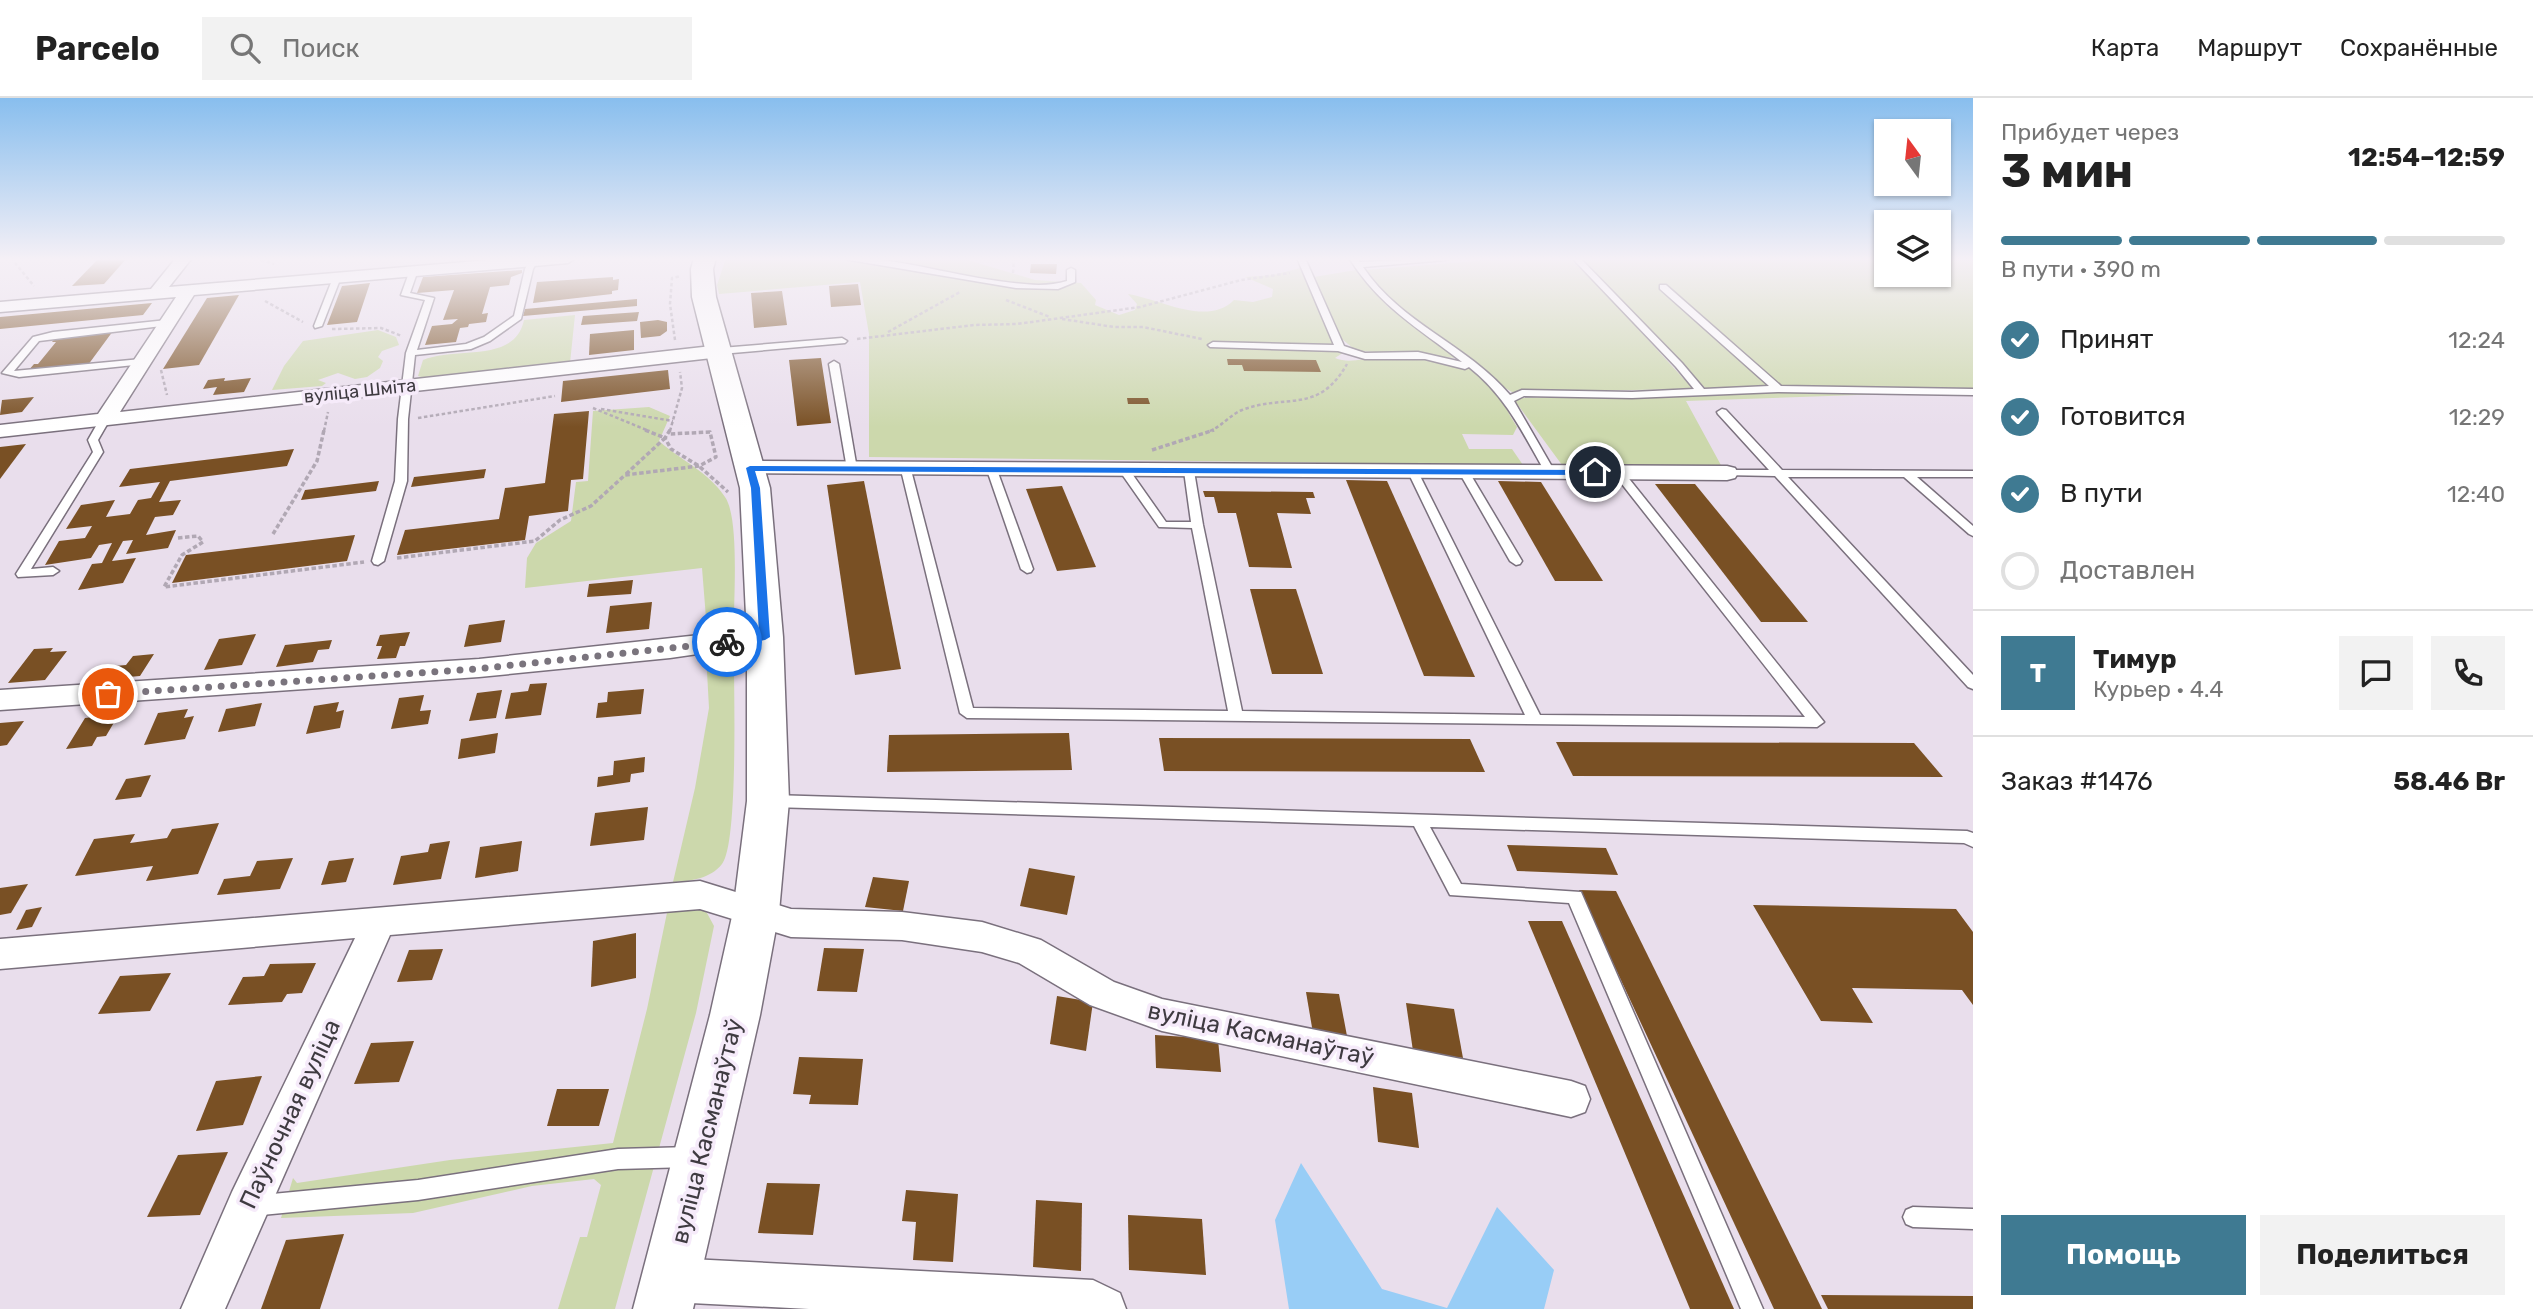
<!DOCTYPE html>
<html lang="ru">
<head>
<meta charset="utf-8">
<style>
	:root { --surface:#fff; --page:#f2f2f2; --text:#222; --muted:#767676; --line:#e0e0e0; --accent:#3f7a92 }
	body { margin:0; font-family:Rubik,sans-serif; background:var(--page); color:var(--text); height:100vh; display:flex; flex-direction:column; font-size:26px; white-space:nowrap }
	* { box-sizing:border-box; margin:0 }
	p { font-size:23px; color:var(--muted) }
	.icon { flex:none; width:38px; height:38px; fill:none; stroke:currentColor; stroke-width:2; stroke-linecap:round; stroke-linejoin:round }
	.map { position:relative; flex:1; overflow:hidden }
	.panel { display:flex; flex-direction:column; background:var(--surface); width:560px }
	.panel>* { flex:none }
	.needle { width:46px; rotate:345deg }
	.fabs { position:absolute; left:1874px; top:21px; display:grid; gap:14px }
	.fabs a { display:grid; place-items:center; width:77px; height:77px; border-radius:0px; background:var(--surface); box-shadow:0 2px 5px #0004; font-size:35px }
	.pin { position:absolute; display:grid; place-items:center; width:60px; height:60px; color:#fff; margin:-30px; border:4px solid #fff; border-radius:50%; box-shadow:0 2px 7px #0007 }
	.courier { position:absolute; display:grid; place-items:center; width:70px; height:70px; margin:-35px; border:5px solid #1a73e8; border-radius:50%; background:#fff; color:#222; box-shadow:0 2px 9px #0007 }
	.headline em { font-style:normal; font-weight:700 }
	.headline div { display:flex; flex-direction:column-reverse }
	.headline { display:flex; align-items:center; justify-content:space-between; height:119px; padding:0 28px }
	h1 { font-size:46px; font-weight:700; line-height:52px }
	.bar { display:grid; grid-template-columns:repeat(4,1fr); gap:10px 7px; align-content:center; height:84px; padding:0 28px }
	.bar i { height:9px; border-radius:5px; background:var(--line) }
	.bar .selected { background:var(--accent) }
	.bar p { grid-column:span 4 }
	.line { display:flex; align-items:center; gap:18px; padding:0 28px; border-top:2px solid var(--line) }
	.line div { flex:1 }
	.round { display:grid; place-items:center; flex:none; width:74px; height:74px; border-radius:0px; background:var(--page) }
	ol { padding:0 28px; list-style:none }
	li { display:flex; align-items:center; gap:21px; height:77px }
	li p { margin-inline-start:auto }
	li .icon { padding:7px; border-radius:50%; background:var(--accent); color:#fff; stroke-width:4 }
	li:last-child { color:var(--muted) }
	li i { width:38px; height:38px; border:4px solid var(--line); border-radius:50% }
	.action { display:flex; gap:14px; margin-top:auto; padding:14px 28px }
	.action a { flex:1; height:80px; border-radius:0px; background:var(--accent); color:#fff; font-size:28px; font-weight:700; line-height:80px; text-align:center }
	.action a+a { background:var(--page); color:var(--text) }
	header { display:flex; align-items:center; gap:42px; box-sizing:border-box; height:98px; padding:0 35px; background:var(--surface); border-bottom:2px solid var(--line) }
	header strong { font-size:33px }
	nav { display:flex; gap:38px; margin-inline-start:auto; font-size:24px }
	.search { width:490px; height:63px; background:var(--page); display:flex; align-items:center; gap:18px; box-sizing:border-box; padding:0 24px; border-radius:0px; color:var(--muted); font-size:26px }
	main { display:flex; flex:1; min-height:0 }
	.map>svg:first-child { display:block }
	.green { fill:#ccd8ac }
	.water { fill:#98cdf6 }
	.building { fill:#795024 }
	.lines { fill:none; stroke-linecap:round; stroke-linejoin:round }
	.service-casing { stroke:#7a707d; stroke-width:3 }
	.minor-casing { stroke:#7a707d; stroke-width:3 }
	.secondary-casing { stroke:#7a707d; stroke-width:3 }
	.path-far1 { stroke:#b1a8b4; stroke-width:2.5; stroke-dasharray:3.5 2.5; stroke-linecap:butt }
	.path { stroke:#b1a8b4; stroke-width:3.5; stroke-dasharray:4.5 2.5; stroke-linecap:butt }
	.service { fill:#fff; fill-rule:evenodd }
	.minor { fill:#fff; fill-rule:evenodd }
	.secondary { fill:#fff; fill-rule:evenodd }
	.route { fill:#1a73e8 }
	.done { stroke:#7a747d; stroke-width:7; stroke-dasharray:0 12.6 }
	.labels { text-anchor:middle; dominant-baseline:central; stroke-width:7; stroke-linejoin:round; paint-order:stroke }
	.far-street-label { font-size:18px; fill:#3f3b41; stroke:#f6ebfa }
	.near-street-label { font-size:24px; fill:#3f3b41; stroke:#f6ebfa }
</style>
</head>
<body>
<header>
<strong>Parcelo</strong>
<div class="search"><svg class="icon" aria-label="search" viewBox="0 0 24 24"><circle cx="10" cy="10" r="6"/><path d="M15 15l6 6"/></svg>Поиск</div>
<nav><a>Карта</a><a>Маршрут</a><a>Сохранённые</a></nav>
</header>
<main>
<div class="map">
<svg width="1973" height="1211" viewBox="0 0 1973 1211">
	<rect width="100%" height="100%" fill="#e9deec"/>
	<!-- green -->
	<g class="green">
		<path d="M726 160H961L1035 182 1081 185 1096 202 1095 207 1119 217 1135 212 1137 206 1128 196C1160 201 1207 229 1234 202L1253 204 1272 199 1273 191 1245 179 1274 177 1300 170 1344 254 1335 260C1349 266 1363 260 1377 260 1415 259 1470 257 1495 291 1503 303 1509 317 1517 329L1513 337 1462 336 1469 351H1512L1523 367 869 359V236L860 184 719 196 717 187Z"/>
		<path d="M1515 160H1569L1599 188 1693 291 1512 294C1496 286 1480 268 1465 256 1429 228 1391 209 1364 172Z"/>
		<polygon points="1581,160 1886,160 1886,177 1939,177 1939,160 1973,160 1973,293 1686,303 1722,369 1562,367 1515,303 1517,300 1710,295"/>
		<polygon points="1356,172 1388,209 1456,260 1362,253 1354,251 1342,241 1314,179"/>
		<path d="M575 217 570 265 424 280 418 278 423 262C455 248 515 266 524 222Z"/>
		<polygon points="378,232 396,239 399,247 382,253 378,259 383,263 380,270 367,279 355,281 338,275 318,282 326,285 322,288 272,292 284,268 303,243"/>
		<path d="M649 309 670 318 659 343C680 362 709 374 725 399 739 419 734 495 734 522L729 528 702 533 700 528 706 520 702 470 525 490 527 460 536 445 571 423 576 384 588 383 593 313Z"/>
		<path d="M719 555 730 559 734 565C734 599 738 746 722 766 710 781 691 783 673 784L695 690 709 610 706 556Z"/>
		<polygon points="697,808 707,815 714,828 696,915 615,1211 558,1211 580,1139 587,1139 601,1087 594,1081 532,1088 413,1115 281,1120 293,1080 297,1085 450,1062 613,1045 647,911 668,810"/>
	</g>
	<!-- water -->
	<polygon class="water" points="1301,1065 1382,1191 1447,1210 1497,1109 1554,1172 1544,1211 1289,1211 1275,1122"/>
	<!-- building -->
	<g class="building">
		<polygon points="99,160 127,160 104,186 72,188"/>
		<polygon points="1031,166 1057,166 1056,176 1030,175"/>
		<polygon points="522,172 522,175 511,179 509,187 490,189 482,216 488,215 486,224 469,226 468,229 460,230 456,244 425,247 432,228 452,226 458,221 443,222 454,192 417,195 423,179"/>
		<polygon points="613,179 613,182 619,181 618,192 612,193 612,196 533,205 537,184"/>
		<polygon points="370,185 357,224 327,227 342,188"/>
		<polygon points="858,186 861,207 831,209 829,188"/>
		<polygon points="782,193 787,227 754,230 751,195"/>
		<polygon points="239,197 199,267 163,271 207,200"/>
		<polygon points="637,201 637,208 523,218 525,211"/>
		<polygon points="152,205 143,217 0,231 0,219"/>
		<polygon points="639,214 637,223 581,227 583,218"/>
		<polygon points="658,222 667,224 667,233 660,238 641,240 640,224"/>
		<polygon points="634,232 634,252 589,257 590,236"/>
		<polygon points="113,233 88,267 28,273 34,266 38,266 56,244 52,244 57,238"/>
		<polygon points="821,260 831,325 797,328 789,262"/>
		<polygon points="1227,261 1316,262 1321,274 1244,273 1242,267 1228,267"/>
		<polygon points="668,272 670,291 561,304 563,283"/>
		<polygon points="225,280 224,283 251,280 244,294 213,297 217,289 203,291 208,282"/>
		<polygon points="34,299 22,314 0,317 2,302"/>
		<polygon points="1127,300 1148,300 1150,306 1128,306"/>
		<polygon points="589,313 583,381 571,382 568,413 529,418 525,442 397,457 405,432 499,421 505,390 545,385 554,316"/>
		<polygon points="26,346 0,381 0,349"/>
		<polygon points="294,351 287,368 170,383 159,404 181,402 173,417 155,419 146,437 176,432 168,450 126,456 133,442 123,443 112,463 136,460 123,485 78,492 92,466 102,465 112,445 99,447 91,460 45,467 59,443 85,440 92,428 66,431 81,407 115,402 106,419 130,416 138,402 151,400 160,384 119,389 130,371"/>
		<polygon points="486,371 484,380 411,389 414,379"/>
		<polygon points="1346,382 1387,383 1475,579 1424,578"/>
		<polygon points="379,383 376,393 301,402 305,392"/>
		<polygon points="864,383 901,571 855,577 827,387"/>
		<polygon points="1498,383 1541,384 1603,483 1555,483"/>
		<polygon points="1655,386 1695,386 1808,524 1761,524"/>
		<polygon points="1062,388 1096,469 1057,473 1026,391"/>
		<polygon points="1203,393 1313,394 1315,400 1306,400 1311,416 1277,415 1292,470 1249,469 1236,415 1218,415 1214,399 1205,399"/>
		<polygon points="355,437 347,463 172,485 186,457"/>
		<polygon points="633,482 631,496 587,499 589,486"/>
		<polygon points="1250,491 1296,491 1323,576 1272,576"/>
		<polygon points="652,504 649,531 606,535 610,508"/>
		<polygon points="505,522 501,544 464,549 469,527"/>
		<polygon points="410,534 405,548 400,548 396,560 377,561 382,548 376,548 380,537"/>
		<polygon points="256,536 242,567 204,572 219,541"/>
		<polygon points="332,542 329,551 318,552 313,564 276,569 285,547"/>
		<polygon points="53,550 50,554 67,553 45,582 8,585 34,551"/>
		<polygon points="154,556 140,578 106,581 115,568 126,567 133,558"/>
		<polygon points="547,585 541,617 505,621 511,595 528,593 530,586"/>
		<polygon points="644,591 641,616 596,620 598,605 607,604 608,594"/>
		<polygon points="502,592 496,620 469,623 477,595"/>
		<polygon points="424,597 420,613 431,612 428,626 391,631 399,600"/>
		<polygon points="339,604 336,614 344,612 340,630 306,636 314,608"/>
		<polygon points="262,605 255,628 218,634 226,611"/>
		<polygon points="188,611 184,620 194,618 185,641 144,647 158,615"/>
		<polygon points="119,616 106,638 97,639 92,648 66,651 85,620"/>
		<polygon points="24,623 7,647 0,648 0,625"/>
		<polygon points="498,635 495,655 458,661 461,641"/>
		<polygon points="1069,635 1072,672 887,674 889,637"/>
		<polygon points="1159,640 1470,641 1485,674 1164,673"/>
		<polygon points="1556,644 1914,645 1943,679 1573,678"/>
		<polygon points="645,659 644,674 631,676 630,684 597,689 598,679 613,677 614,663"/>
		<polygon points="151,677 141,699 115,702 126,681"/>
		<polygon points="648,709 644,742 590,748 595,715"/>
		<polygon points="219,725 198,776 146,783 153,768 75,778 94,741 135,736 130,745 167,740 172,731"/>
		<polygon points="450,743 441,781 393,787 401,758 428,754 430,746"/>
		<polygon points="522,743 518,773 475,780 480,749"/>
		<polygon points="1507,747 1606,750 1618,777 1517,773"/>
		<polygon points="293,760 280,791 217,797 224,781 250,778 257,763"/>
		<polygon points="354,760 346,784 321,787 329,763"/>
		<polygon points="1029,770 1075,778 1067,817 1020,808"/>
		<polygon points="873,779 909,783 903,813 865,809"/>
		<polygon points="28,786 11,815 0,817 0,790"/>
		<polygon points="1579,792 1616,793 1822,1211 1774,1211"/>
		<polygon points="1753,807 1956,811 1973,834 1973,907 1962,892 1852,890 1873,925 1821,923"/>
		<polygon points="42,809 32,829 16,832 26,812"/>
		<polygon points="1528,823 1562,823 1734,1211 1690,1211"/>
		<polygon points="636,835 636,880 591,889 593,843"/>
		<polygon points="824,850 864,851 857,894 817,893"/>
		<polygon points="443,851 432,882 397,884 409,852"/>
		<polygon points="316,865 302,895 287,896 282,904 228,907 243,879 264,878 270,866"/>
		<polygon points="171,875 150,913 98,916 120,878"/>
		<polygon points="1306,894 1339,896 1348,943 1314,941"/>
		<polygon points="1057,898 1093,904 1086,953 1050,946"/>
		<polygon points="1406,905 1454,911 1463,960 1413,953"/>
		<polygon points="1155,937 1218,941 1221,974 1156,970"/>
		<polygon points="414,943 399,984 354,986 371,945"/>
		<polygon points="799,959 863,961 858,1007 809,1006 811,997 793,996"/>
		<polygon points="262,978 243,1027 196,1033 216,983"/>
		<polygon points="1373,989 1412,995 1419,1050 1378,1044"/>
		<polygon points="557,991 609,991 599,1028 547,1028"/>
		<polygon points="228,1054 200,1117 147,1119 178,1057"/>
		<polygon points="767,1085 820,1086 813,1137 758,1135"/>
		<polygon points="906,1092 958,1096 953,1164 913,1162 916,1124 902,1123"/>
		<polygon points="1036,1102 1082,1105 1081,1173 1033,1169"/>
		<polygon points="1128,1117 1202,1121 1206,1177 1129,1172"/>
		<polygon points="344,1136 320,1211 261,1211 286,1142"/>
		<polygon points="1821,1197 1973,1198 1973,1211 1828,1211"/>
	</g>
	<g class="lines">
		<!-- service casing -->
		<g class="service-casing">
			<g id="service">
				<polygon points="531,160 539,160 533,171 521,221 490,243 471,251 415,257 408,321 407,383 384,463 378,467 374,466 372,463 395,383 398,321 406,255 425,202 401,197 410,172 414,170 418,172 410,195 434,200 417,252 466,246 484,239 514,218 525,171"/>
				<path d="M838 160C892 158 944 176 998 183 1020 186 1045 190 1067 183V172L1071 170 1075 172V184L1058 191 1016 190Z"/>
				<path d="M1297 160H1305L1344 248 1365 255 1418 254 1462 264C1417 229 1380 209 1349 160H1357L1360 164 1450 160 1446 162 1363 169C1400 225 1468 247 1510 297L1522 292 1632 294 1694 291 1676 269 1572 160H1580L1682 265 1704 291 1769 288 1660 191V187H1666L1781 288 1973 291V297L1778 294 1632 300 1524 298 1514 303 1555 374 1550 377 1545 374C1523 335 1505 297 1469 269L1465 271 1425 261H1365L1338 253 1210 249 1208 247 1213 244 1334 247Z"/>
				<polygon points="334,177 341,179 322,228 315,230 314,228"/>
				<polygon points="167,222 170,223 170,227 39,243 14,273 141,261 146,264 144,266 19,279 2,275 33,239 53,234"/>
				<polygon points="842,240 847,243 845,245 721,256 716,253 721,250"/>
				<polygon points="834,263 839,266 857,371 852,374 847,371 829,266"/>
				<polygon points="1722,311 1726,312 1782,372 1973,373 1973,379 1917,379 1973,428 1973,438 1969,436 1904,379 1788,379 1973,577 1973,591 1968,589 1775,378 1723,377 1722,375 1727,372 1769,372 1718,316 1717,314"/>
				<polygon points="104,320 109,323 98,342 103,354 31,471 53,469 59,473 53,477 18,479 16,476 93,354 88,342 100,321"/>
				<polygon points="906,369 911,372 973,610 1228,613 1192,430 1159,429 1119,372 1124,369 1128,370 1166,424 1191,424 1184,373 1189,370 1194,373 1203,427 1242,613 1525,617 1408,374 1413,371 1418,374 1540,617 1805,619 1614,376 1613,374 1618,371 1622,372 1824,624 1817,629 967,620 960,615 901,372"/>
				<polygon points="992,369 997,372 1033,471 1031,474 1027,475 1021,471 987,372"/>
				<polygon points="1464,371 1469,374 1522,463 1520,466 1516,467 1510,463 1459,374"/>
				<polygon points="772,697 1967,733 1973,735 1973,749 1964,745 1430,729 1461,786 1581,794 1763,1211 1741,1211 1569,805 1450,797 1414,728 772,709 767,707 764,703 767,699"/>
				<polygon points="690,1049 697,1052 700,1059 697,1066 690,1069 618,1071 418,1102 252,1118 245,1115 242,1108 245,1101 252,1098 418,1082 618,1051"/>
				<polygon points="1913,1109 1973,1111 1973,1131 1913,1129 1906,1126 1903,1119 1906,1112"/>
			</g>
		</g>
		<!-- minor casing -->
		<g class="minor-casing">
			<g id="minor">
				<polygon points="176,160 192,160 169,189 513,160 576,160 568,165 194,197 120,314 721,247 730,253 721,259 0,339 0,327 98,316 176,199 0,214 0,204 151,191"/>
				<polygon points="750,363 1727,368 1735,370 1738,375 1735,380 1727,382 742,375 739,370 742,365"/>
				<polygon points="765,530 774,533 778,539 774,545 670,560 479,579 0,612 0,592 479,561"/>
				<polygon points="700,783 791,811 902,814 982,824 1041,842 1114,884 1162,901 1571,983 1585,988 1590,1001 1585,1014 1571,1019 1162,933 1090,907 1019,865 982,854 902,842 791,839 700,811 390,837 225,1211 181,1211 232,1094 355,840 0,871 0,841"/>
				<polygon points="671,1160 1093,1182 1120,1195 1126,1211 809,1211 671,1204 656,1197 649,1182 656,1167"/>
			</g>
		</g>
		<!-- secondary casing -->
		<g class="secondary-casing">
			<polygon id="secondary" points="694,160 716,160 713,171 716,199 770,390 783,539 789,703 779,814 760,917 693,1211 633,1211 710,917 733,814 747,703 747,539 740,390 692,199 691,171"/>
		</g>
		<!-- path-far1 -->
		<g class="path-far1">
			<polyline points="11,160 34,188"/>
			<polyline points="255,160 274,166"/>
			<polyline points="1013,175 1014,160"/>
			<polyline points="1006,202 1050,219"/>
			<polyline points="265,203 303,224"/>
			<polyline points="1062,221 1114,229 1143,229 1202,241"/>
			<polyline points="332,231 381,230 402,238"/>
			<polyline points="888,234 960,194"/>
			<polyline points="857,241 974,227 1017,226 1140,209 1241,182 1290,175"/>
			<polyline points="675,242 670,206 672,180 681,178"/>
			<polyline points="161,272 167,297"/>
			<polyline points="593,310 649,333"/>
			<polyline points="601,311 673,323"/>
			<polyline points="418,320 555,298"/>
			<polyline points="324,333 328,314"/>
			<polyline points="670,333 682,290 680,274"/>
			<path d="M1210 333C1222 328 1230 317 1242 312 1287 295 1318 317 1347 266"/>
		</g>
		<!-- path -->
		<g class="path">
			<polyline points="670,332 665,340 671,351 699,368 728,394"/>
			<polyline points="1152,352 1214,332"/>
			<polyline points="626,376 665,340 645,332"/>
			<polyline points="273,436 317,363 324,332"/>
			<polyline points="178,440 198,438 203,444 182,457 164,489 364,464"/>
			<polyline points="397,460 535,443 560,422 591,408 625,377 699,368 716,359 710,334 669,336"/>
		</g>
		<!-- service -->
		<use href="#service" class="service"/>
		<!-- minor -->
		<use href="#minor" class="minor"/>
		<!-- secondary -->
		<use href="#secondary" class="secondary"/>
	</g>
	<!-- sky -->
	<linearGradient id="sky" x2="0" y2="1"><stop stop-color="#88beee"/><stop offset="0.49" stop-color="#f5f0f6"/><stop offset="1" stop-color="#f5f0f6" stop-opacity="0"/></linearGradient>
	<rect width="1973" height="329" fill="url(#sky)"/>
	<!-- route -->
	<polygon class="route" points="750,368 1595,372 1600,374 1595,377 755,373 760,390 770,539 765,542 727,548 723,547 723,542 759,536 751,390 746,370"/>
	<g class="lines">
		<!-- done -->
		<polyline class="done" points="108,596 476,571 727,544"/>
	</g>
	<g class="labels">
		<!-- far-street labels -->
		<g class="far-street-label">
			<text transform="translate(360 293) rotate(-6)">вуліца Шміта</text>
		</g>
		<!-- near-street labels -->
		<g class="near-street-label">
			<text transform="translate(1261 936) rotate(12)">вуліца Касманаўтаў</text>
			<text transform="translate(290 1016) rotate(-65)">Паўночная вуліца</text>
			<text transform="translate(707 1033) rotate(-76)">вуліца Касманаўтаў</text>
		</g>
	</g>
</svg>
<div class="fabs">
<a><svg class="needle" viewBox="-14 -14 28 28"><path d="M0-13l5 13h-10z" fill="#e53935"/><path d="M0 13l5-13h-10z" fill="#767676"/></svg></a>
<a><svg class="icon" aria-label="layers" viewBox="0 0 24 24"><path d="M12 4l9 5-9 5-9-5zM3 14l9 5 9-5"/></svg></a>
</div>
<div class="pin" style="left:108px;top:596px;background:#ea580c"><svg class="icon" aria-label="bag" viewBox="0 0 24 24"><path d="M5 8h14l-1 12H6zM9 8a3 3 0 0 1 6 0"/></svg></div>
<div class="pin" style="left:1595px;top:374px;background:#1f2937"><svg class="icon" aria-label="home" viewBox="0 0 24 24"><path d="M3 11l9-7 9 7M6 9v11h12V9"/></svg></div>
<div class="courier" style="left:727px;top:544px"><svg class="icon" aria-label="bike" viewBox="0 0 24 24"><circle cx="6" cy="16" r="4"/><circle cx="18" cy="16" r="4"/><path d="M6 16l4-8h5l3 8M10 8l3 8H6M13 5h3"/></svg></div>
</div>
<section class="panel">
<div class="headline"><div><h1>3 мин</h1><p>Прибудет через</p></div><em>12:54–12:59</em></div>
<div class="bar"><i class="selected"></i><i class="selected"></i><i class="selected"></i><i></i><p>В пути · 390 m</p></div>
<ol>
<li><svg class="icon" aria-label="check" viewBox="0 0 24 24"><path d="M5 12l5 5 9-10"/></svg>Принят<p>12:24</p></li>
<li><svg class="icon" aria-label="check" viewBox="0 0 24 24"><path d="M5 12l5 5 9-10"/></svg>Готовится<p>12:29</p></li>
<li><svg class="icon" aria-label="check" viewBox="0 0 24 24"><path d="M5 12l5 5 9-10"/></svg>В пути<p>12:40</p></li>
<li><i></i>Доставлен</li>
</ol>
<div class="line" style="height:126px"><b class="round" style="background:var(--accent);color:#fff">Т</b><div><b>Тимур</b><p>Курьер · 4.4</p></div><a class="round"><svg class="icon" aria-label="chat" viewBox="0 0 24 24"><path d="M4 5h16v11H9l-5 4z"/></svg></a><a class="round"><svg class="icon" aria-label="phone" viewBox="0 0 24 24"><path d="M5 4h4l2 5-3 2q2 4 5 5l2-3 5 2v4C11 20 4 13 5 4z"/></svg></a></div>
<div class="line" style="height:91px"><div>Заказ #1476</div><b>58.46 Br</b></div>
<div class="action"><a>Помощь</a><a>Поделиться</a></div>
</section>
</main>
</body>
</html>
